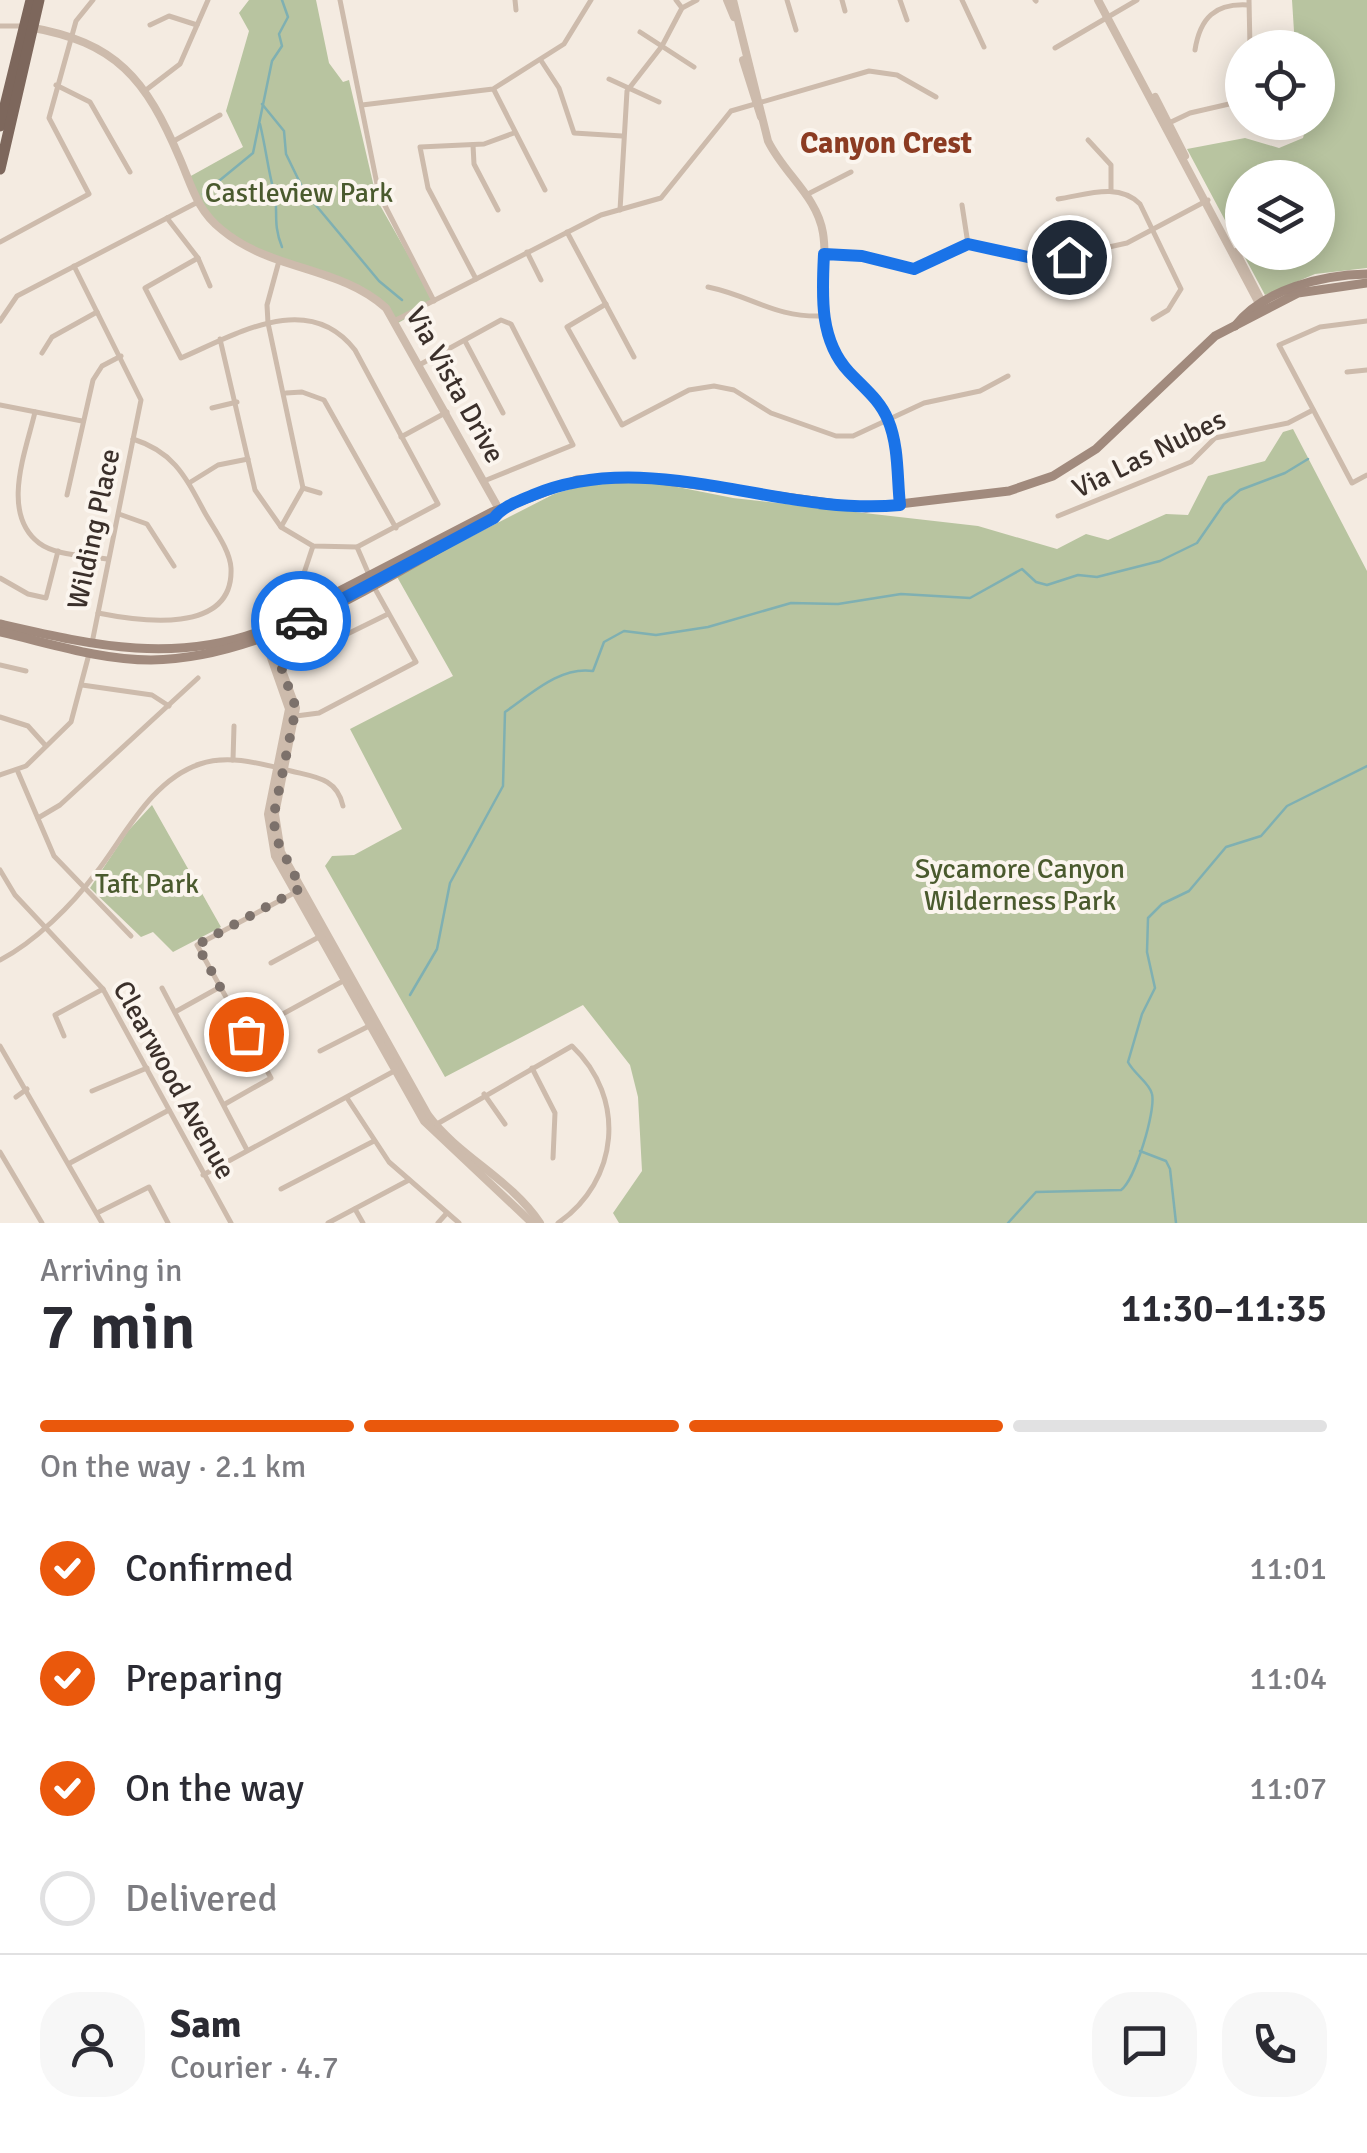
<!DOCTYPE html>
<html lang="en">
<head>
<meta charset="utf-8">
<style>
	:root { --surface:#fff; --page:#f7f7f7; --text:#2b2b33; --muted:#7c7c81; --line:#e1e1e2; --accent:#ea580c }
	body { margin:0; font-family:Signika,sans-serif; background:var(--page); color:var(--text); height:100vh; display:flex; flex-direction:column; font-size:38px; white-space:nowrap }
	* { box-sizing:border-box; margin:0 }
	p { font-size:32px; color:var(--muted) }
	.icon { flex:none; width:55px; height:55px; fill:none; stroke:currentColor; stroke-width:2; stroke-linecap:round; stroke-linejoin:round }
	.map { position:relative; height:1223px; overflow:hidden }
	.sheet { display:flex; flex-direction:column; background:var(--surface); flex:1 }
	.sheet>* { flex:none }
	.controls { position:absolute; left:1225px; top:30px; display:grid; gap:20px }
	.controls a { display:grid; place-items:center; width:110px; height:110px; border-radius:50%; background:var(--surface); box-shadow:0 5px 25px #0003; font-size:50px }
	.pin { position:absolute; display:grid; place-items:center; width:85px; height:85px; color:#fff; margin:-42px; border:5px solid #fff; border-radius:50%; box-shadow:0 2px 10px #0007 }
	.courier { position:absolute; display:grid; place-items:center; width:100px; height:100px; margin:-50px; border:8px solid #1a73e8; border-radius:50%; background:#fff; color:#222; box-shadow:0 2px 12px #0007 }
	.overview em { font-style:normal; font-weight:600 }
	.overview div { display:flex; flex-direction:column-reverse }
	.overview { display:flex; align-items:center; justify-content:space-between; height:170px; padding:0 40px }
	h1 { font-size:65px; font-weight:600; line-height:75px }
	.bar { display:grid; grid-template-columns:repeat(4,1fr); gap:15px 10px; align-content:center; height:120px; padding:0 40px }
	.bar i { height:12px; border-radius:8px; background:var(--line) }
	.bar .current { background:var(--accent) }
	.bar p { grid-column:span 4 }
	.line { display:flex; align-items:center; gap:25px; padding:0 40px; border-top:2px solid var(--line) }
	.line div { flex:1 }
	.round { display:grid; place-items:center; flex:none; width:105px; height:105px; border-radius:40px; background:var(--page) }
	ol { padding:0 40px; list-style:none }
	li { display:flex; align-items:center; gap:30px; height:110px }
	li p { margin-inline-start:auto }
	li .icon { padding:10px; border-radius:50%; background:var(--accent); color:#fff; stroke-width:4 }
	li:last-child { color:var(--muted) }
	li i { width:55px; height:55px; border:5px solid var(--line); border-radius:50% }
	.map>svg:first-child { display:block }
	.green { fill:#b8c4a0; fill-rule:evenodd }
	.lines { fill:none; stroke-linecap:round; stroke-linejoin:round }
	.stream { stroke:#7fb0b2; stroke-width:2.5 }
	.minor { stroke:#cdbbac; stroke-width:5 }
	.tertiary { stroke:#cdbbac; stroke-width:8 }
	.secondary { stroke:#a18a7d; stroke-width:9 }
	.primary { stroke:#7d675c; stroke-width:11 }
	.done { stroke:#7c716b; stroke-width:10; stroke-dasharray:0 18 }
	.route { stroke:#1a73e8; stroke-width:12 }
	.labels { text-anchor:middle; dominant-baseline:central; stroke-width:8; stroke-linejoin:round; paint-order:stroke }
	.park-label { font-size:28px; fill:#4a5a2e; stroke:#fbf5ee }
	.street-label { font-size:28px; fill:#3b302b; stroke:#fbf5ee }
	.neighbourhood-label { font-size:30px; font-weight:bold; fill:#8c3b22; stroke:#fbf5ee }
</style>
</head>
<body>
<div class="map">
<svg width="1367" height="1223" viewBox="0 0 1367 1223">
	<rect width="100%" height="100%" fill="#f4ebe1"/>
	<!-- green -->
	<g class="green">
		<polygon points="249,0 316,0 329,63 343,82 349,80 377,200 435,302 398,323 372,295 264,255 212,222 189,177 243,147 226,111 249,31 239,13"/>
		<path d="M1292 0H1367V268L1315 274 1265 295 1187 149 1245 138 1279 148 1303 138 1307 123 1318 122V48L1295 47ZM1242 178H1318V252H1242Z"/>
		<polygon points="1293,429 1367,571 1367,1223 619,1223 613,1213 642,1171 638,1097 630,1065 583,1005 445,1077 325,866 332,856 354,855 402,829 350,729 453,676 396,575 554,494 605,479 647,481 733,498 978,526 1057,549 1086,534 1108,540 1166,514 1188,515 1208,476 1265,461 1283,432"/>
		<polygon points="152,805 221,927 173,952 153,932 141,937 90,888 128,831"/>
	</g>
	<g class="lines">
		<!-- stream -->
		<g class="stream">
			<polyline points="262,104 284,131 286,154 304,191 379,281 402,300"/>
			<path d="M260 124C266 149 268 170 274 192 279 209 272 223 282 247"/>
			<polyline points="203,194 253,153 272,61 282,46 279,34 288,17 282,0"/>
			<path d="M410 995 437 949 450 883 503 786 505 712C531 694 560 666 593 671L604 642 624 631 656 635 708 627 791 603 838 604 901 594 970 598 1022 569 1036 582 1047 585 1078 575 1097 577 1160 561 1197 543 1224 504 1240 490 1285 473 1308 459"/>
			<polyline points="1140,1151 1166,1161 1170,1169 1176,1223"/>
			<path d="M1008 1223 1036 1192 1121 1190C1135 1180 1156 1111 1152 1094 1150 1083 1134 1074 1128 1062L1142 1014 1155 988 1147 952 1148 918 1162 904 1189 891 1226 847 1261 836 1287 806 1367 766"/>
		</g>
		<!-- minor -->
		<g class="minor">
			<polyline points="340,0 379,194 434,301"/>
			<polyline points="515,0 516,10"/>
			<polyline points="676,0 682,8"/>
			<polyline points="787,0 796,30"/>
			<polyline points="842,0 845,11"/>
			<polyline points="900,0 907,20"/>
			<polyline points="962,0 984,47"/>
			<polyline points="1035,0 1036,1"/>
			<polyline points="1249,0 1250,48"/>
			<polyline points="150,25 169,16 197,25"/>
			<polyline points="0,26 22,26"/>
			<polyline points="640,32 694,67"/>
			<polyline points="1055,48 1137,0"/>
			<path d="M1195 50C1200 18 1215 3 1248 5"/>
			<polyline points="542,62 559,88 574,133 622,136"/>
			<polyline points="609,79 659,102"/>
			<polyline points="56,85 90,102 130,172"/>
			<polyline points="146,90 180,64 208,0"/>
			<polyline points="494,90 545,190"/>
			<polyline points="362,105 493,89 564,44 591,0"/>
			<polyline points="1169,123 1190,113 1242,101"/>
			<polyline points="1088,140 1111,165 1111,191"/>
			<polyline points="172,142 220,115"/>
			<polyline points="473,145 474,164 498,210"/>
			<polyline points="806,195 851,172"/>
			<path d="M1058 199C1086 195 1118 182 1140 204L1181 289 1168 310 1153 319"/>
			<polyline points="962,205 968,244"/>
			<polyline points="620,210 627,91 662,46 682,8 697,0"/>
			<polyline points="167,218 198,258 210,286"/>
			<polyline points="567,232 634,357"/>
			<polyline points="0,242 89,194 49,118 76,21 93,0"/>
			<polyline points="527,252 541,280"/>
			<polyline points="824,254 861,256 914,269 968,244 1046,261 1127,243 1208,200"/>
			<path d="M198 258 145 288 181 358C235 335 308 289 355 350L438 504 357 547 313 546 281 527 255 490 220 339"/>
			<polyline points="279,261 267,305 268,323 303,488 281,527"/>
			<polyline points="74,266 141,400 92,643"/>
			<polyline points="476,279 428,188 420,147 484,144 514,133"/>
			<path d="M708 287C752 296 775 318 823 316"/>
			<polyline points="606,304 567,327 622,425 689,390 714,386 734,390 771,413 836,436 853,436 924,403 980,391 1008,376"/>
			<polyline points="396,320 601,215 661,198 731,111 869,71 897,75 936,97"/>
			<polyline points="0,321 17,296 196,203"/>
			<polyline points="1367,321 1320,327 1279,345 1352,483 1367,475"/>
			<polyline points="465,341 503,413"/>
			<polyline points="42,353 52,337 97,312"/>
			<polyline points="421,364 501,320 511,324 573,445 484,481"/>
			<polyline points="1347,372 1367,370"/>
			<polyline points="286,393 302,392 324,400 396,528"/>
			<polyline points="0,405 82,421"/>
			<polyline points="212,408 237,402"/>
			<path d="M35 412C26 451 0 513 39 543 56 556 86 555 107 559"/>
			<polyline points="401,437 447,412"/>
			<polyline points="189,483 218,465 248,459"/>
			<polyline points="303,488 320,493"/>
			<polyline points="67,495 93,380 102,366 121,356"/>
			<polyline points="119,514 147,524 174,566"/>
			<polyline points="1058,516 1191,462 1215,438 1288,423 1313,410"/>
			<polyline points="357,547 370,577"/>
			<polyline points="304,573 313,546"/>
			<polyline points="0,578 28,594 46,598 58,551"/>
			<path d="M98 613C138 621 234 636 231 568 230 550 214 529 205 513 185 476 174 452 133 439"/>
			<polyline points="331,642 388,614"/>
			<polyline points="0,665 26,671"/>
			<polyline points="82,685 152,695 169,706"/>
			<polyline points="296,716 319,713 416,662 374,587"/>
			<polyline points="0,717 28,726 46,746"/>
			<polyline points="233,760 234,726"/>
			<polyline points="18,772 54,856 131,936"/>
			<polyline points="0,775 26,766 71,722 89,654"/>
			<polyline points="38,818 60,805 198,678"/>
			<polyline points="0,870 15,895 103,989 231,1223"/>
			<path d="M0 960C35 942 72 905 96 873 125 836 151 780 200 764 229 754 262 764 291 771 315 777 337 778 343 806"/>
			<polyline points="271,963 319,937"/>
			<polyline points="162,988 247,1150"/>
			<polyline points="175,1012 220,987"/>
			<polyline points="246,1034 345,980"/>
			<polyline points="64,1036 55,1015 103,989"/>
			<polyline points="0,1046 102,1223"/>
			<polyline points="320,1051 373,1024"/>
			<polyline points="532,1068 555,1113 553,1158"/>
			<polyline points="92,1091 147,1068"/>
			<polyline points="484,1094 505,1124"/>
			<polyline points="16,1097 27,1089"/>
			<polyline points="347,1098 389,1162 459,1223"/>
			<polyline points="225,1104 271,1078 197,945 294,893"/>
			<path d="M437 1124 572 1046C627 1098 619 1181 558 1223"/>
			<polyline points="0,1152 42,1223"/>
			<polyline points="70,1163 169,1110"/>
			<polyline points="203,1175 398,1069"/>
			<polyline points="281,1189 374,1141"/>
			<polyline points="355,1209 363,1223"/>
			<polyline points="97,1213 149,1187 168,1223"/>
			<polyline points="328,1223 409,1180"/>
			<polyline points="438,1223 446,1214"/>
		</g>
		<!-- tertiary -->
		<g class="tertiary">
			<polyline points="727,0 734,17"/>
			<path d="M733 0 768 141C784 174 817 196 823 233 829 269 816 306 829 341 839 367 861 380 877 401 900 430 897 470 900 505"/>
			<polyline points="1098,0 1262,309"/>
			<path d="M28 27C117 42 146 79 180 159 192 187 197 210 222 230 271 271 340 266 386 308L500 511"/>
			<polyline points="743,60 761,117"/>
			<polyline points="1155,97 1185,156"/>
			<polyline points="1236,252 1264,306"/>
			<path d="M268 633 296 708 275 814 281 852 428 1115C459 1157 511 1179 540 1223"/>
			<polyline points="263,635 289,709 268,814 275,856 424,1121 532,1223"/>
		</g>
		<!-- secondary -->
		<g class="secondary">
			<path d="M1235 326C1264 289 1322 275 1367 274"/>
			<path d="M0 624C92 645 175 665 266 629L492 512 577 480 646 478 866 508 1009 491 1053 476 1096 449 1215 336 1298 293 1367 283"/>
			<path d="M0 632C49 643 100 660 151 660 271 659 391 573 494 518L500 511"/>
		</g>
		<!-- primary -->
		<g class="primary">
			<polyline points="0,126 31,0"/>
			<polyline points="0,169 39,0"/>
		</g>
	</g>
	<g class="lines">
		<!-- done -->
		<polyline class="done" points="246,1034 197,945 301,888 275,836 274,814 296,708 270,636 301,621"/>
		<!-- route -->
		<path class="route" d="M301 621 494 518C503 506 519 501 533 495 651 446 778 517 900 505 897 478 899 446 888 420 880 400 864 388 849 372 819 340 822 295 824 254L862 256 914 269 968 244 1046 261 1069 257"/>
	</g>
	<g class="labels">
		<!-- park labels -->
		<g class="park-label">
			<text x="299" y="193">Castleview Park</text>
			<text x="1020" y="869">Sycamore Canyon<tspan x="1020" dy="32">Wilderness Park</tspan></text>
			<text x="147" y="884">Taft Park</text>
		</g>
		<!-- street labels -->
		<g class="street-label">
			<text transform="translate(455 385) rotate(61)">Via Vista Drive</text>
			<text transform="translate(1149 454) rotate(-26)">Via Las Nubes</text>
			<text transform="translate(94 529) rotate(-78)">Wilding Place</text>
			<text transform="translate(174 1080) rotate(61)">Clearwood Avenue</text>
		</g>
		<!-- neighbourhood labels -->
		<g class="neighbourhood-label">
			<text x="886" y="143">Canyon Crest</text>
		</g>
	</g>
</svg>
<div class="controls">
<a><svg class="icon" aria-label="locate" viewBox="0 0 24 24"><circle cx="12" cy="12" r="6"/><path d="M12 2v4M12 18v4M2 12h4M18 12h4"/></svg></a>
<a><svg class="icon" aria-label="layers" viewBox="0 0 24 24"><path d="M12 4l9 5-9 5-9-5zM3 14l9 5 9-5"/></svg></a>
</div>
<div class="pin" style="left:246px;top:1034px;background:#ea580c"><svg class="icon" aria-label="bag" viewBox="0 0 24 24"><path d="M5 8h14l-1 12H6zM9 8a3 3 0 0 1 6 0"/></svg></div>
<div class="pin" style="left:1069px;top:257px;background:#1f2937"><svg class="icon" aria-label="home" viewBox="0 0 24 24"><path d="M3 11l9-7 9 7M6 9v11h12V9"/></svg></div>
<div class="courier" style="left:301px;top:621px"><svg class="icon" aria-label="car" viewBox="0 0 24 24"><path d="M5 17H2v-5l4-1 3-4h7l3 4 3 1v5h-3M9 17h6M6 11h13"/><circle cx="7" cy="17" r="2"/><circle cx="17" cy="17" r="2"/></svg></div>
</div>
<section class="sheet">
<div class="overview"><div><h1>7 min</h1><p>Arriving in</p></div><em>11:30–11:35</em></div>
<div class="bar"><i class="current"></i><i class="current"></i><i class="current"></i><i></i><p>On the way · 2.1 km</p></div>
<ol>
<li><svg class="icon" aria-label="check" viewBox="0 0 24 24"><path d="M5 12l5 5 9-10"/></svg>Confirmed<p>11:01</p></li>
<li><svg class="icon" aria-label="check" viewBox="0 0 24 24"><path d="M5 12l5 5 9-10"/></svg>Preparing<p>11:04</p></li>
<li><svg class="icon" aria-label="check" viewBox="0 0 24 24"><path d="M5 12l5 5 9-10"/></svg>On the way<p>11:07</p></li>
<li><i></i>Delivered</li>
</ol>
<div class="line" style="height:180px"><a class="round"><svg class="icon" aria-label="person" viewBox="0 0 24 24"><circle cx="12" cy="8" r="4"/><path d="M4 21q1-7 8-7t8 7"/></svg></a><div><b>Sam</b><p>Courier · 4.7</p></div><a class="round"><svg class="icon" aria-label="chat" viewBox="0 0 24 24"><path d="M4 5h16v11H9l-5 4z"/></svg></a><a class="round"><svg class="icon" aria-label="phone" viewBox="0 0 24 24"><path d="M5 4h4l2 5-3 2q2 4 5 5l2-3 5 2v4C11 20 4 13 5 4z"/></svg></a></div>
</section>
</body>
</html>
